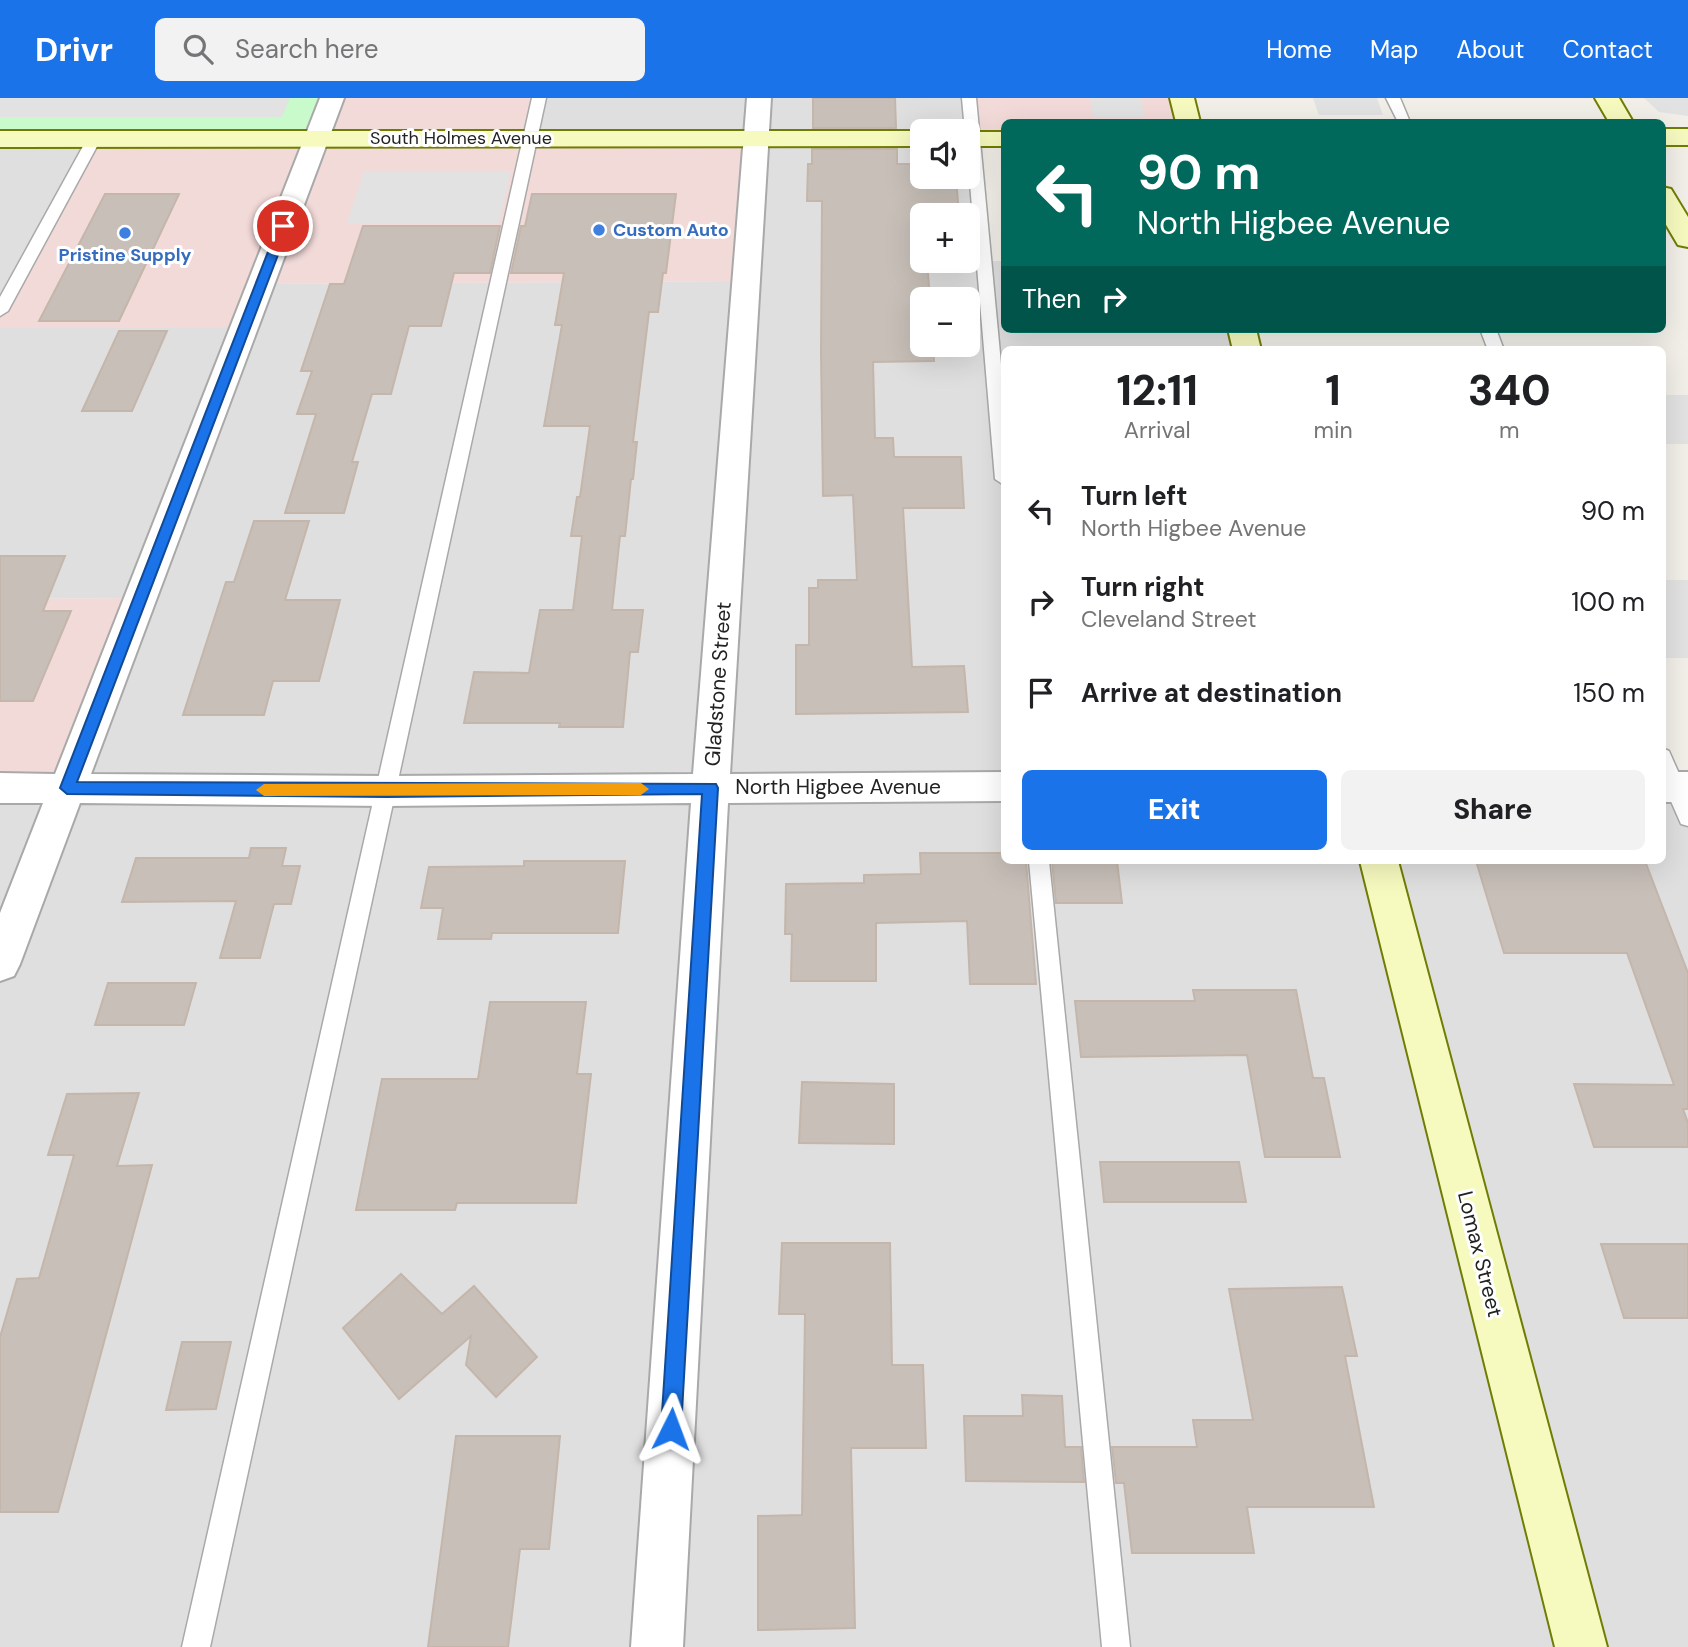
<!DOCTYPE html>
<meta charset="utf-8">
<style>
body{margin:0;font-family:"DM Sans",sans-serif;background:#f2f2f2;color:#202124;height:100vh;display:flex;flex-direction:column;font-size:26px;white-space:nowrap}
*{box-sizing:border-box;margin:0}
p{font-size:23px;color:#757577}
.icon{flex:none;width:38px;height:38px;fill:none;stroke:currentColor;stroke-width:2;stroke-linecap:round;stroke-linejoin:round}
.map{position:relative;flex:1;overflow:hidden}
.side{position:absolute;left:1001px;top:248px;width:665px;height:518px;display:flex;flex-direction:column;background:#fff;border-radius:10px;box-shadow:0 7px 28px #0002}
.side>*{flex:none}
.top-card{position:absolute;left:1001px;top:21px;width:665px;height:214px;border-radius:10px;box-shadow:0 7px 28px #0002;background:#00695c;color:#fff;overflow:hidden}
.tools{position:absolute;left:910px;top:21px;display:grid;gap:14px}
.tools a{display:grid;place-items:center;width:70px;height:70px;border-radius:10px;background:#fff;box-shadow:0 7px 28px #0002;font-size:35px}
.pin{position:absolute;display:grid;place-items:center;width:60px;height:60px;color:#fff;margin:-30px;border:4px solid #fff;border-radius:50%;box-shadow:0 2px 7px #0007}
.me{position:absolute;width:77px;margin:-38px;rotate:3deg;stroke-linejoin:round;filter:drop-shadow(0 0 5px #0008)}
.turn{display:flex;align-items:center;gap:24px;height:147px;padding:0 21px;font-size:32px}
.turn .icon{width:91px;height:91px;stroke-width:2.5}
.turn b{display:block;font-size:49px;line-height:60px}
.then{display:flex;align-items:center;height:66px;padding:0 21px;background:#0003;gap:14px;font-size:26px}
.eta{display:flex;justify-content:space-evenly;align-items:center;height:119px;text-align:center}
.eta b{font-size:42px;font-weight:800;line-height:49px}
.cta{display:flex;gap:14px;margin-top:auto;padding:14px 21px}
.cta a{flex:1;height:80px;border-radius:10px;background:#1a73e8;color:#fff;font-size:28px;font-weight:800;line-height:80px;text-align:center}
.cta a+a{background:#f2f2f2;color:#202124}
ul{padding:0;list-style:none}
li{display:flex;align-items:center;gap:21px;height:91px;padding:0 21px}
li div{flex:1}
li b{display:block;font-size:26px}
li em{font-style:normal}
header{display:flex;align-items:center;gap:42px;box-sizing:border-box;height:98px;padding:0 35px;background:#1a73e8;color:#fff}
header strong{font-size:33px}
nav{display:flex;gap:38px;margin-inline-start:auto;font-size:24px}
.search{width:490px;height:63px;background:#f2f2f2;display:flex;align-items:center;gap:18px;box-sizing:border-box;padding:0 24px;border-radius:10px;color:#757577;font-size:26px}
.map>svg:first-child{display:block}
.residential{fill:#e0dfdf;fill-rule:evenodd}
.commercial{fill:#f2dad9}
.park{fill:#c8facc}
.parking{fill:#e2e2e2}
.building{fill:#c7bfb8;stroke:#c4b6ab;stroke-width:2}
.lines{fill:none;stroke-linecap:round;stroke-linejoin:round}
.lane-casing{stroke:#a9a9a9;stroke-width:3}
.street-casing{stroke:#a9a9a9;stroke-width:4}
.secondary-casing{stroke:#707d05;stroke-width:4}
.lane{fill:#fff;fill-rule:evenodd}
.street{fill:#fff;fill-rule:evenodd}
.secondary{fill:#f7fabf;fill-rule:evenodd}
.route{fill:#1a73e8;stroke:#114b97;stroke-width:2}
.slow{fill:#f59e0b}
.shop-dot{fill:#3f7fe0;stroke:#fff;stroke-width:2.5}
.labels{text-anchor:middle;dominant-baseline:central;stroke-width:6;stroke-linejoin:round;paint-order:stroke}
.far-street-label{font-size:18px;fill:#222;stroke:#fff}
.far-shop-label{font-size:18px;font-weight:bold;fill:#366cbe;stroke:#fff;text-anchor:start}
.street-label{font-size:21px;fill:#222;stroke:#fff}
</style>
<header>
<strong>Drivr</strong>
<div class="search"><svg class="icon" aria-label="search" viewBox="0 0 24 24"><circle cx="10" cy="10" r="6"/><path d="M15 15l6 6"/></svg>Search here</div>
<nav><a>Home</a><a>Map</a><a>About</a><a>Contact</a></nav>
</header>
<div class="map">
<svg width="1688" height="1549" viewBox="0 0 1688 1549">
<rect width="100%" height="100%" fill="#f2efe9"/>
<path class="residential" d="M539,0H970L986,163H1004V231H1242L1247,252H1004V763H1662L1663,658L1688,720V1549H0V690L140,500L0,501V230H243L261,186L746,183L529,41ZM922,33H968V79H922ZM922,117H968V163H922ZM922,201H968V247H922Z
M0,41H94L0,213Z"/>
<path class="commercial" d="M332,0H539L529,40L757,41L746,183L261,186L243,230H0V213L94,41Z
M969,0H1182L1188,24H1004V41H974Z
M140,500L67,690H0V501Z"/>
<path class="park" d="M0,0H332L317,40H0Z"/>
<path class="parking" d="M0,0H290L282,19H0Z
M1090,0H1140L1145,19H1093Z
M1313,0H1377L1383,17H1319Z
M1644,0H1688V18L1659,14Z
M364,73H511L499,125H347Z
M1662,297H1688V346H1663Z
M1662,482H1688V560H1663Z"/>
<path class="building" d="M813,0H895L896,30H813Z
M812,51H897V66H922V79H956L959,117H922V163H927L930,201H922V247H933L934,263L873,264L875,340H893L894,359H961L964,410H903L912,569L964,568L968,614L796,616V547H809V490H818V482H857L853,397L823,398L821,255L822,103H807L808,66H812Z
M105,96H179L119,223H39Z
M532,96H676L666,175H663L658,214H649L633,344H637L633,381H631L625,438H620L612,512H643L638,554H630L623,629H559L560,625H464L474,574L529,575L540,512H573L582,438H571L577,399H580L590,328H544L562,227H555L564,175H511L521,128H525Z
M363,128H500L490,175H454L441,228H409L391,296H372L352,364H358L344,415H285L316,316H297L312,273H301L330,186H344Z
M119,233H167L132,313H82Z
M254,423H309L285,502H340L319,583H273L264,617H183L226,484H234Z
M0,458H65L43,513H71L33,603H0Z
M251,750H286L282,768H300L291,806H274L260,860H220L236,803L122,804L136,760H249Z
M920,755H1004V763H1026L1036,886H970L967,823L876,825V883H791L792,836H785L786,786L864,785V777L921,776Z
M524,763H625L618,835H492L491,841H438L443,810H421L429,769L524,768Z
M1052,763H1117L1122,805H1056Z
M1476,763H1645L1688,875V1011H1683L1688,1025V1049H1594L1574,986L1674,987L1627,855H1504Z
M108,885H196L184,927H95Z
M1193,892H1296L1313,980H1324L1340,1059H1265L1247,957L1081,959L1075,903H1195Z
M490,904H586L577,976H591L576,1105H457L455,1112H356L382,981H478Z
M802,984L894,986V1046L799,1045Z
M139,995L117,1068L152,1067L58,1414H0V1239L17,1181L39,1180L74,1057H48L67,996Z
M1100,1064H1239L1246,1104H1104Z
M782,1145H890L892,1267H923L926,1350H851L855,1530L758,1532V1418L802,1417L805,1216H779Z
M1601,1146H1688V1220H1624Z
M401,1176L442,1216L474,1188L537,1259L496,1299L466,1267L471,1238L399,1301L343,1230Z
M1342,1189L1357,1258H1345L1374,1409H1247L1254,1455H1132L1124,1385H1116L1112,1349H1197L1193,1322H1253L1229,1191Z
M182,1244H231L216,1311L166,1312Z
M1022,1297L1062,1298L1065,1349H1081L1084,1384L966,1383L964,1318H1023Z
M456,1338H560L549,1451H520L508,1549H428Z"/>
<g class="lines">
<defs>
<path id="lane" d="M532,0H546L210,1549H182Z
M962,0H976L1004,298V387L995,381L968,62V33H965Z
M1386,0H1400L1410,24H1398Z
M94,37L101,41L8,213L0,218V199L87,41Z
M1480,231H1496L1504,252H1488Z
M1662,650L1669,653L1688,696V728L1681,726L1662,683Z
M1029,763H1049L1130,1549H1102Z"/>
<path id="street" d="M320,0H344L91,676L387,678L693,676L747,0H771L730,676L1004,674V703L728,705L683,1549H631L691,705L387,708L80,705L20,866L14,878L0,883V815L43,705H0V675L55,676Z
M1662,674H1688V704H1662Z"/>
<path id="secondary" d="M1170,0H1194L1200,24H1176Z
M1595,0H1619L1633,24H1609Z
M1662,31H1688V47H1662Z
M0,33H922V48L0,49Z
M968,34H1004V48H968Z
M1662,89L1671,91L1688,119V149L1678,147L1662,120Z
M1228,231H1256L1261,252H1233Z
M1360,763H1398L1607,1549H1555Z"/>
</defs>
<use href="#lane" class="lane-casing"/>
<use href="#street" class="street-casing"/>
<use href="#secondary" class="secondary-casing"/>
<use href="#lane" class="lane"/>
<use href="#street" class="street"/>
<use href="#secondary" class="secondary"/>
</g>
<path class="route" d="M283,125L289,128L77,684L716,686L718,690L681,1331L678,1338L671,1341L664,1338L661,1331L702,696L387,699L67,696L60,690L278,128Z"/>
<path class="slow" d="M641,685L649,691L641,697L264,698L256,692L264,686Z"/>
<g class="shop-dot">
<circle cx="599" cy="132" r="7"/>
<circle cx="125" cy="135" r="7"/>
</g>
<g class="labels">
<g class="far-street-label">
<text x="461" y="40">South Holmes Avenue</text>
</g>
<g class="far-shop-label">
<text x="613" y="132">Custom Auto</text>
<text x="125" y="157" text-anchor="middle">Pristine Supply</text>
</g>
<g class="street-label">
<text transform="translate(718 586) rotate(-86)">Gladstone Street</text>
<text x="838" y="689">North Higbee Avenue</text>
<text transform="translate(1480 1156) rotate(76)">Lomax Street</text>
</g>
</g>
</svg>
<div class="tools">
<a><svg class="icon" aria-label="sound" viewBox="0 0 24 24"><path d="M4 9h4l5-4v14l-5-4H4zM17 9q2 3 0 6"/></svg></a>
<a>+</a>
<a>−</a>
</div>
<div class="pin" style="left:283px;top:128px;background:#d93025"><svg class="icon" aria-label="arrive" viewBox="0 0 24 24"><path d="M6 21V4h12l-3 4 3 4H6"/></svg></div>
<svg class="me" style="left:671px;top:1331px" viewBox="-20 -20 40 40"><path d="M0-17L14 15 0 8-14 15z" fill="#1a73e8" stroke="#fff" stroke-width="4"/></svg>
<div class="top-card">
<div class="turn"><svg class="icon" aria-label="left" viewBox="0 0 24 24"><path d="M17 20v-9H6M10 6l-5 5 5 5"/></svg><div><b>90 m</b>North Higbee Avenue</div></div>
<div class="then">Then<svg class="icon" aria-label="right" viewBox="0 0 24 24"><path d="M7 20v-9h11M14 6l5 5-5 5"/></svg></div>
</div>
<section class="side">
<div class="eta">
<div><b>12:11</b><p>Arrival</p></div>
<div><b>1</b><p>min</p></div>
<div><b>340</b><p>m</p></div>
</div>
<ul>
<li><svg class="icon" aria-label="left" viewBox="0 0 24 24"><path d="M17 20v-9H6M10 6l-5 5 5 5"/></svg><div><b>Turn left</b><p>North Higbee Avenue</p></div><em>90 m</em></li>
<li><svg class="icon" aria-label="right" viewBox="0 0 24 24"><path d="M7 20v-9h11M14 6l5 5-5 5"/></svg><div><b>Turn right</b><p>Cleveland Street</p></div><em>100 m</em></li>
<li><svg class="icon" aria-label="arrive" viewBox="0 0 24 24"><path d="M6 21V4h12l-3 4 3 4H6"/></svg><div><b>Arrive at destination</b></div><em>150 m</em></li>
</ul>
<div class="cta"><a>Exit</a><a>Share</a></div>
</section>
</div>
